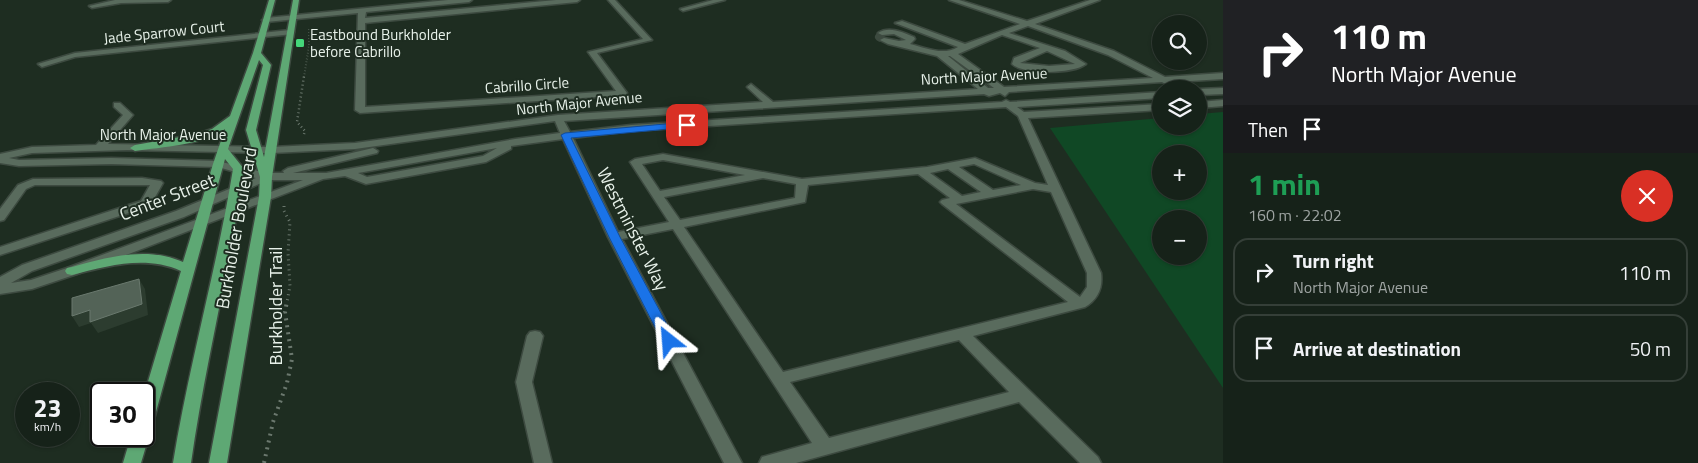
<!DOCTYPE html>
<meta charset="utf-8">
<style>
body{margin:0;font-family:"Titillium Web",sans-serif;background:#1f2a22;color:#f1f3f6;height:100vh;display:flex;flex-direction:column;font-size:19px;white-space:nowrap}
*{box-sizing:border-box;margin:0}
p{font-size:16px;color:#9ea4a2}
.icon{flex:none;width:28px;height:28px;fill:none;stroke:currentColor;stroke-width:2;stroke-linecap:round;stroke-linejoin:round}
.map{position:relative;flex:1;overflow:hidden}
.panel{display:flex;flex-direction:column;background:#162219;width:475px}
.panel>*{flex:none}
.top-card{background:#202124;color:#fff;overflow:hidden}
.controls{position:absolute;left:1152px;top:15px;display:grid;gap:10px}
.controls a{display:grid;place-items:center;width:55px;height:55px;border-radius:50%;background:#162219;box-shadow:0 1px 4px #0004,0 0 0 1px #353f38;font-size:25px}
.speed{position:absolute;left:15px;top:382px;display:flex;gap:10px;font-size:25px;font-weight:700;text-align:center}
.speed>*{display:grid;place-content:center;width:65px;height:65px;border-radius:50%;background:#162219;box-shadow:0 1px 4px #0004,0 0 0 1px #353f38;line-height:1}
.speed small{font-size:12px;font-weight:400}
.speed .limit{border:2px solid #111;border-radius:8px;background:#fff;color:#111}
.pin{position:absolute;display:grid;place-items:center;width:42px;height:42px;color:#fff;margin:-21px;border-radius:10px;box-shadow:0 2px 8px #0006}
.me{position:absolute;width:55px;margin:-28px;rotate:332deg;stroke-linejoin:round;filter:drop-shadow(0 0 4px #0008)}
.turn{display:flex;align-items:center;gap:18px;height:105px;padding:0 25px;font-size:22px}
.turn .icon{width:65px;height:65px;stroke-width:2.5}
.turn b{display:block;font-size:35px;line-height:42px}
.then{display:flex;align-items:center;height:48px;padding:0 25px;background:#0003;gap:10px;font-size:19px}
.round{display:grid;place-items:center;flex:none;width:52px;height:52px;border-radius:26px;background:#1f2a22}
.headline{display:flex;align-items:center;justify-content:space-between;height:85px;padding:0 25px}
h1{font-size:30px;font-weight:700;line-height:38px;color:#1e9e55}
ul{padding:0;list-style:none}
li{display:flex;align-items:center;gap:15px;height:68px;margin:0 10px 8px;padding:0 15px;border:2px solid #353f38;border-radius:15px}
li div{flex:1}
li b{display:block;font-size:19px}
li em{font-style:normal}
main{display:flex;flex:1;min-height:0}
.map>svg:first-child{display:block}
.green{fill:#104825;fill-rule:evenodd}
.lines{fill:none;stroke-linecap:round;stroke-linejoin:round}
.minor-tunnel{stroke:#3c4a3f;stroke-width:8;stroke-dasharray:8 4;stroke-linecap:butt}
.minor-casing{stroke:#3d4a40;stroke-width:3}
.major-casing{stroke:#3d4a40;stroke-width:3}
.path-far3{stroke:#6b786e;stroke-width:2;stroke-dasharray:0.5 2.5;stroke-linecap:butt}
.path-far2{stroke:#6b786e;stroke-width:2.5;stroke-dasharray:1 3;stroke-linecap:butt}
.path-far1{stroke:#6b786e;stroke-width:3;stroke-dasharray:1 4;stroke-linecap:butt}
.path{stroke:#6b786e;stroke-width:4;stroke-dasharray:2 5;stroke-linecap:butt}
.minor{fill:#596b5d;fill-rule:evenodd}
.major{fill:#5ea874;fill-rule:evenodd}
.shaded-wall{fill:#2c3c2f}
.building{fill:#536357;stroke:#6a796e}
.route{fill:#1a73e8;stroke:#114b97}
.poi-dot{fill:#44d77a;stroke:#1e2d21;stroke-width:2}
.labels{text-anchor:middle;dominant-baseline:central;stroke-width:4;stroke-linejoin:round;paint-order:stroke}
.far-street-label{font-size:15px;fill:#e7f1e9;stroke:#1e2d21}
.far-poi-label{font-size:15px;fill:#e7f1e9;stroke:#1e2d21;text-anchor:start}
.street-label{font-size:18px;fill:#e7f1e9;stroke:#1e2d21}
</style>
<main>
<div class="map">
<svg width="1223" height="463" viewBox="0 0 1223 463">
<rect width="100%" height="100%" fill="#1e2d21"/>
<path class="green" d="M1223,112V388L1050,128L1161,118V126H1199V114ZM1161,154H1199V191H1161ZM1161,219H1199V256H1161Z"/>
<g class="lines">
<path class="minor-tunnel" d="M882,33L879,37L884,40"/>
<defs>
<path id="minor" d="M115,0H171L168,2L121,3L92,8L89,6Z
M448,0H472L469,2L366,12L365,18L556,0H580L577,2L365,23V107L616,91L588,52L643,39L608,0H615L652,40L597,53L627,93L625,95L360,113L355,110L358,13L266,22L262,20L266,18Z
M713,0H725L683,11L680,9Z
M949,0H959L1027,21L1090,0H1100L1035,24L1114,51L1165,77L1223,73V79L1174,82L1186,89H1175L1162,82L1009,92L1005,96L1000,93L989,96L984,94L564,121L570,132L631,125L1002,102L1006,100L1010,102L1161,92V98L1017,107L1024,112L1161,104V110L1028,118L1101,273C1103,288 1098,299 1085,307L973,336L1098,457L1101,463H1080L1019,402L796,463H759L762,457L812,443L673,229L622,239L742,463H724L608,237L563,139L511,146V149L486,162L366,184L345,176L323,179L77,274L32,289L0,294V277L22,265L176,211L256,178L218,167L111,164L19,166L0,163V154L32,147L96,145L123,115L114,107V103H120L133,115L108,144L272,147L355,143L558,115L763,102L747,87L751,84L773,102L978,89L937,56L888,44L880,40L884,38L899,41L906,40L894,34L882,35L878,33C889,26 902,32 914,37L915,39L910,44C926,48 943,56 958,47L895,23L902,21L965,44L1020,24ZM1028,26L1108,55L1153,78L1004,87L958,54L1002,35L1040,48L1014,58L1012,64C1024,75 1073,74 1086,64L1065,51L1009,33ZM1047,51L1075,64L1049,66L1020,63ZM948,56H950L994,88H988ZM1006,107L1018,116L1048,185L1035,183L975,158L927,167L802,179L663,154L635,159L630,162L669,222L618,232L573,138L631,131ZM555,121L560,133L515,139L326,173H293L377,153L378,151L373,148L288,168L283,171L284,173H266L218,161L111,158L19,160L9,158L32,153L127,150L272,153L355,149ZM497,148L483,156L367,177L358,173ZM663,160L745,175L660,191L642,164ZM974,164L1021,185L993,190L959,167ZM948,169L981,192L962,196L930,173ZM918,174L950,198L942,200L940,202L942,204L1068,302L783,372L684,227L805,202L808,185ZM763,178L796,184L795,198L680,220L664,197ZM268,180H303L67,268L31,280L11,283L32,271L184,217ZM1033,189L1051,192L1087,273V287L1080,297L956,204ZM959,340L1009,392L829,438L790,382Z
M290,30L294,32L293,34L75,57L42,67L38,64L75,53Z
M1223,88V94L1199,95V89Z
M1223,100V106L1199,108V102Z
M142,178L161,181L163,183L150,206L0,255V247L141,201L150,185H35L26,189L4,220L0,221V209L18,185L33,179Z
M535,331L540,332L543,336L532,382L552,463H534L516,382L527,336L530,332Z"/>
<path id="major" d="M269,0H275L261,53L271,65L256,130L264,157L293,0H299L272,177L271,197L227,463H209L259,197L260,177L246,130L263,65L259,60L228,149L244,169C230,268 205,364 191,463H173C189,364 217,268 233,169L225,159L153,423L150,428L144,430L149,436L141,463H123L131,436H144V395L181,271C145,255 108,266 72,275L67,274L65,271L67,268L72,267C108,257 147,246 183,262L213,164L225,129C204,145 162,147 135,151L130,148L135,145L197,134L212,129L230,116L253,53Z"/>
</defs>
<use href="#minor" class="minor-casing"/>
<use href="#major" class="major-casing"/>
<path class="path-far3" d="M304,77L309,46V27"/>
<path class="path-far2" d="M304,134L305,131L297,122L304,76"/>
<path class="path-far1" d="M284,206V211L290,222L288,253L290,286L287,302"/>
<path class="path" d="M264,463L273,422L287,383L292,359L285,312L287,301"/>
<use href="#minor" class="minor"/>
<use href="#major" class="major"/>
</g>
<path class="shaded-wall" d="M139,279L145,289L148,315L98,333L91,323L79,327L72,316Z"/>
<path class="building" d="M139,279L142,304L90,322V310L72,316V298Z"/>
<path class="route" d="M687,122L692,125L691,127L571,138L620,237L676,341L674,345H664L662,341L609,237L561,135L565,133Z"/>
<rect class="poi-dot" x="295" y="38" width="10" height="10" rx="2.5"/>
<g class="labels">
<g class="far-street-label">
<text transform="translate(164 32) rotate(-6)">Jade Sparrow Court</text>
<text transform="translate(984 76) rotate(-3)">North Major Avenue</text>
<text transform="translate(527 85) rotate(-4)">Cabrillo Circle</text>
<text transform="translate(579 103) rotate(-6)">North Major Avenue</text>
<text x="163" y="134">North Major Avenue</text>
</g>
<g class="far-poi-label">
<text x="310" y="34">Eastbound Burkholder<tspan x="310" dy="17">before Cabrillo</tspan></text>
</g>
<g class="street-label">
<text transform="translate(167 197) rotate(-21)">Center Street</text>
<text transform="translate(236 228) rotate(-80)">Burkholder Boulevard</text>
<text transform="translate(633 229) rotate(63)">Westminster Way</text>
<text transform="translate(275 306) rotate(-90)">Burkholder Trail</text>
</g>
</g>
</svg>
<div class="controls">
<a><svg class="icon" aria-label="search" viewBox="0 0 24 24"><circle cx="10" cy="10" r="6"/><path d="M15 15l6 6"/></svg></a>
<a><svg class="icon" aria-label="layers" viewBox="0 0 24 24"><path d="M12 4l9 5-9 5-9-5zM3 14l9 5 9-5"/></svg></a>
<a>+</a>
<a>−</a>
</div>
<div class="speed"><div>23<small>km/h</small></div><div class="limit">30</div></div>
<div class="pin" style="left:687px;top:125px;background:#d93025"><svg class="icon" aria-label="arrive" viewBox="0 0 24 24"><path d="M6 21V4h12l-3 4 3 4H6"/></svg></div>
<svg class="me" style="left:669px;top:341px" viewBox="-20 -20 40 40"><path d="M0-17L14 15 0 8-14 15z" fill="#1a73e8" stroke="#fff" stroke-width="4"/></svg>
</div>
<section class="panel">
<div class="top-card">
<div class="turn"><svg class="icon" aria-label="right" viewBox="0 0 24 24"><path d="M7 20v-9h11M14 6l5 5-5 5"/></svg><div><b>110 m</b>North Major Avenue</div></div>
<div class="then">Then<svg class="icon" aria-label="arrive" viewBox="0 0 24 24"><path d="M6 21V4h12l-3 4 3 4H6"/></svg></div>
</div>
<div class="headline"><div><h1>1 min</h1><p>160 m · 22:02</p></div><a class="round" style="background:#d93025;color:#fff"><svg class="icon" aria-label="close" viewBox="0 0 24 24"><path d="M6 6l12 12M18 6L6 18"/></svg></a></div>
<ul>
<li><svg class="icon" aria-label="right" viewBox="0 0 24 24"><path d="M7 20v-9h11M14 6l5 5-5 5"/></svg><div><b>Turn right</b><p>North Major Avenue</p></div><em>110 m</em></li>
<li><svg class="icon" aria-label="arrive" viewBox="0 0 24 24"><path d="M6 21V4h12l-3 4 3 4H6"/></svg><div><b>Arrive at destination</b></div><em>50 m</em></li>
</ul>
</section>
</main>
